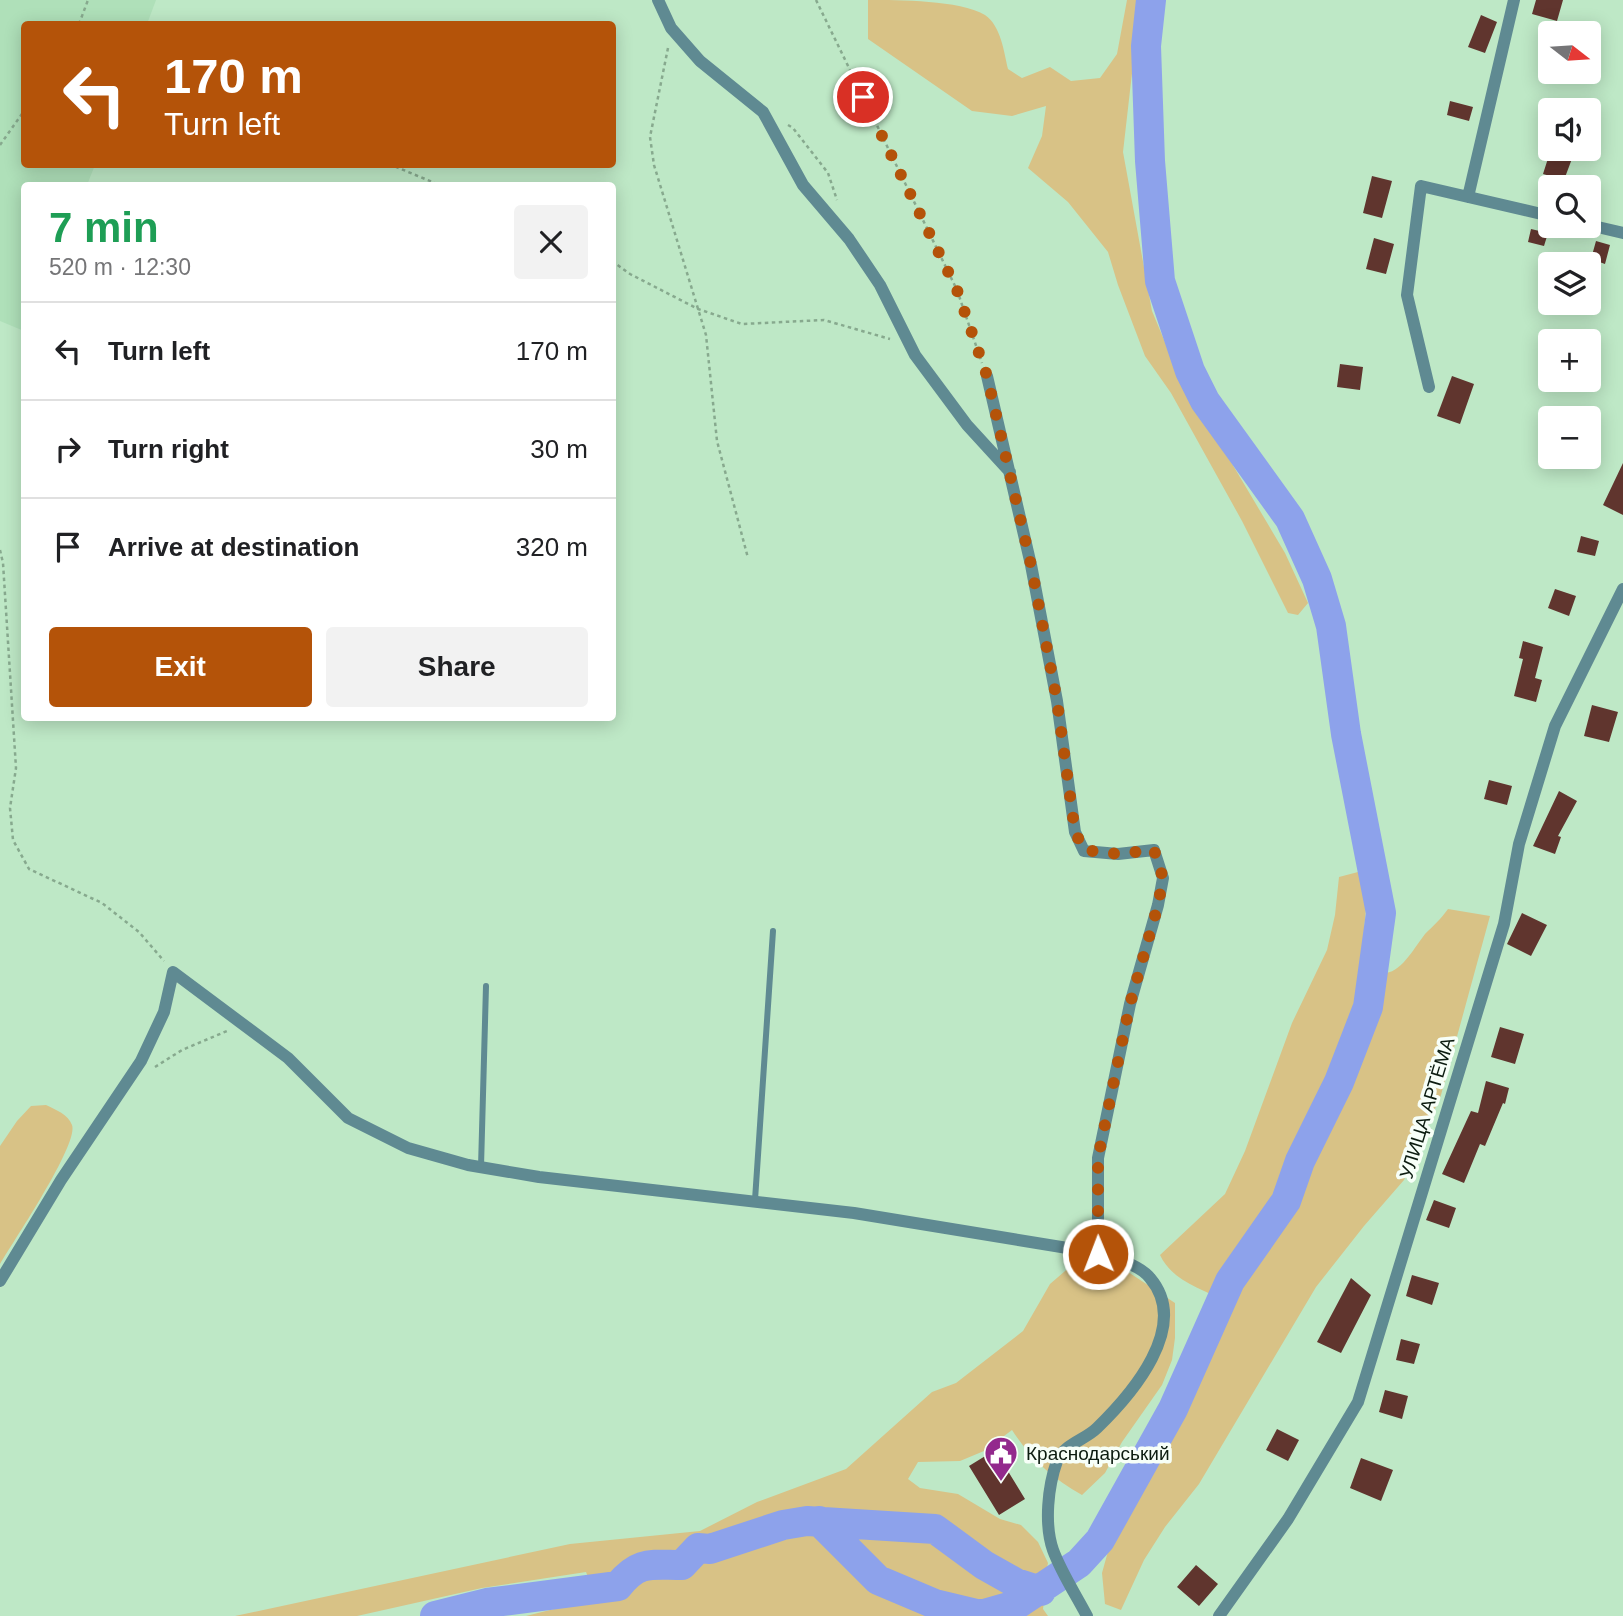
<!DOCTYPE html>
<meta charset="utf-8">
<style>
body{margin:0;font-family:Arial,sans-serif;background:#f2f2f2;color:#202124;height:100vh;display:flex;flex-direction:column;font-size:26px;white-space:nowrap}
*{box-sizing:border-box;margin:0}
p{font-size:23px;color:#757577}
.icon{flex:none;width:38px;height:38px;fill:none;stroke:currentColor;stroke-width:2;stroke-linecap:round;stroke-linejoin:round}
.map{position:relative;flex:1;overflow:hidden}
.details{position:absolute;left:21px;top:182px;width:595px;height:539px;display:flex;flex-direction:column;background:#fff;border-radius:7px;box-shadow:0 4px 18px #0003}
.details>*{flex:none}
.top-card{position:absolute;left:21px;top:21px;width:595px;height:147px;border-radius:7px;box-shadow:0 4px 18px #0003;background:#b45309;color:#fff;overflow:hidden}
.needle{width:46px;rotate:107deg}
.fabs{position:absolute;left:1538px;top:21px;display:grid;gap:14px}
.fabs a{display:grid;place-items:center;width:63px;height:63px;border-radius:7px;background:#fff;box-shadow:0 4px 18px #0003;font-size:35px}
.pin{position:absolute;display:grid;place-items:center;width:60px;height:60px;color:#fff;margin:-30px;border:4px solid #fff;border-radius:50%;box-shadow:0 2px 7px #0007}
.me{position:absolute;width:77px;margin:-38px;rotate:359deg;stroke-linejoin:round;filter:drop-shadow(0 0 5px #0008)}
.turn{display:flex;align-items:center;gap:24px;height:147px;padding:0 28px;font-size:32px}
.turn .icon{width:91px;height:91px;stroke-width:2.5}
.turn b{display:block;font-size:49px;line-height:60px}
.round{display:grid;place-items:center;flex:none;width:74px;height:74px;border-radius:7px;background:#f2f2f2}
.head{display:flex;align-items:center;justify-content:space-between;height:119px;padding:0 28px}
h1{font-size:42px;font-weight:600;line-height:52px;color:#1e9e55}
.cta{display:flex;gap:14px;margin-top:auto;padding:14px 28px}
.cta a{flex:1;height:80px;border-radius:7px;background:#b45309;color:#fff;font-size:28px;font-weight:600;line-height:80px;text-align:center}
.cta a+a{background:#f2f2f2;color:#202124}
ul{padding:0;list-style:none}
li{display:flex;align-items:center;gap:21px;height:98px;padding:0 28px;border-top:2px solid #e0e0e0}
li div{flex:1}
li b{display:block;font-size:26px}
li em{font-style:normal}
.map>svg:first-child{display:block}
.built{fill:#afe0b9}
.green{fill:#d8c286;fill-rule:evenodd}
.lines{fill:none;stroke-linecap:round;stroke-linejoin:round}
.river{stroke:#8da2eb;stroke-width:30}
.building{fill:#60352e}
.path{stroke:#87a98e;stroke-width:2.5;stroke-dasharray:3.5 3.5;stroke-linecap:butt}
.service{stroke:#5f8a92;stroke-width:6}
.minor{stroke:#5f8a92;stroke-width:12}
.route{stroke:#b45309;stroke-width:12;stroke-dasharray:0 21.6}
.labels{text-anchor:middle;dominant-baseline:central;stroke-width:7;stroke-linejoin:round;paint-order:stroke}
.street-label{font-size:19px;fill:#0c1c10;stroke:#f7fff8}
.poi-label{font-size:19px;fill:#0c1c10;stroke:#f7fff8;text-anchor:start}
</style>
<div class="map">
<svg width="1623" height="1616" viewBox="0 0 1623 1616">
<rect width="100%" height="100%" fill="#bee8c6"/>
<path class="built" d="M0,0H156L147,24H24V164L95,165L87,185L24,186V331L0,321Z"/>
<path class="green" d="M868,0C900,0 959,0 985,15C1001,26 1004,52 1008,69L1022,78L1050,67L1071,81L1100,78L1117,54L1127,0H1165L1135,47L1123,152L1152,311L1177,371L1285,553L1308,603L1298,615L1288,613L1242,521L1171,393L1145,356L1118,285L1108,252L1068,202L1028,168L1042,136L1046,106L1012,116L972,111L868,39Z
M1358,872L1368,886L1361,964C1393,990 1408,956 1425,934C1433,926 1441,919 1448,909L1490,916L1441,1095L1404,1180L1364,1226L1316,1287L1199,1484L1165,1527L1144,1560L1121,1610L1105,1604L1102,1573L1112,1537L1187,1409L1196,1369L1227,1302C1201,1288 1173,1282 1160,1255L1225,1194L1245,1151L1292,1023L1327,950L1335,915L1339,877Z
M46,1105C56,1110 68,1114 72,1125C79,1144 13,1242 0,1264V1146L17,1121L31,1106Z
M1079,1259L1110,1260L1175,1303V1338L1172,1360L1162,1385L1122,1442L1105,1473L1082,1495C1052,1478 1031,1459 1012,1430L984,1451L960,1461L918,1462L908,1479L920,1488L958,1494L1000,1519L1021,1525L1038,1542L1048,1563C1044,1578 1046,1593 1043,1609L1048,1616H526L554,1609L592,1587L586,1572L482,1588L357,1616H235L570,1544L700,1531L757,1502L846,1469L932,1392L956,1383L1023,1331L1050,1284ZM827,1520L844,1525L935,1529L984,1565L1016,1583L1040,1591L1016,1605L981,1615L935,1604L878,1580L819,1522Z
M844,1532H888L938,1541L999,1580L1013,1595L996,1604L965,1607L889,1577L853,1546Z"/>
<g class="lines">
<path class="river" d="M819,1521L878,1580L935,1604L981,1615L1016,1605L1079,1563L1100,1540L1173,1409L1230,1281L1286,1201L1300,1161L1339,1082L1368,1007L1381,913L1346,734L1331,626L1317,579L1290,519L1205,401L1190,371L1160,281L1150,161L1146,46L1151,0
M435,1616L487,1603L618,1586C639,1560 651,1565 682,1565L698,1548L710,1549L783,1525L807,1521L935,1529L984,1565L1016,1583L1041,1591"/>
</g>
<path class="building" d="M1536,0H1563L1557,21L1532,14Z
M1481,15L1497,22L1485,53L1468,47Z
M1450,101L1473,107L1469,121L1447,115Z
M1551,149L1573,156L1564,180L1543,174Z
M1372,176L1392,181L1382,218L1363,213Z
M1531,229L1548,233L1544,246L1528,242Z
M1374,238L1394,244L1386,274L1366,269Z
M1596,241L1610,245L1605,264L1591,259Z
M1340,364L1363,367L1360,390L1337,387Z
M1452,376L1474,384L1460,424L1437,416Z
M1623,463V515L1603,505Z
M1581,536L1599,541L1595,556L1577,552Z
M1555,589L1576,596L1569,616L1548,608Z
M1523,641L1543,647L1535,678L1542,680L1536,702L1514,696L1523,659L1519,658Z
M1592,705L1618,712L1609,742L1584,736Z
M1489,780L1512,786L1507,805L1484,799Z
M1559,791L1577,801L1558,836L1561,837L1555,854L1533,846Z
M1522,913L1547,925L1531,956L1507,944Z
M1500,1027L1524,1034L1515,1064L1491,1057Z
M1486,1081L1509,1088L1505,1104L1503,1103L1485,1146L1480,1144L1464,1183L1442,1174L1471,1111L1478,1113Z
M1434,1200L1456,1208L1449,1228L1426,1220Z
M1412,1275L1439,1283L1432,1305L1406,1296Z
M1351,1278L1371,1295L1341,1353L1317,1342Z
M1401,1339L1420,1344L1414,1364L1396,1360Z
M1385,1390L1408,1396L1402,1419L1379,1412Z
M1277,1429L1299,1440L1288,1461L1266,1450Z
M995,1450L1025,1499L999,1515L969,1466Z
M1361,1458L1393,1470L1381,1501L1350,1488Z
M1196,1565L1218,1584L1199,1606L1177,1587Z"/>
<g class="lines">
<path class="path" d="M816,0L957,290L982,363
M79,24L88,0
M668,48L650,137L654,165L706,335L717,441L748,558
M788,125L793,128L828,173L837,200
M0,145L24,111
M389,164L442,186
M612,261L630,274L698,309L742,324L824,320L890,339
M0,550L3,563L16,768L10,808L13,840L29,869L102,903L139,932L164,961
M155,1067L182,1050L227,1031"/>
<path class="service" d="M481,1167L486,986
M755,1200L773,931"/>
<path class="minor" d="M658,0L671,28L700,61L763,112L803,185L849,239L880,285L915,355L967,425L1010,472
M1468,197L1514,0
M1589,225L1623,233
M987,376L1031,565L1057,701L1075,832L1084,851L1118,854L1154,850L1163,878L1158,905L1130,1004L1098,1158V1253C1115,1259 1139,1264 1150,1278C1191,1326 1132,1394 1097,1428C1085,1440 1064,1444 1057,1461C1048,1486 1044,1524 1053,1550C1061,1572 1076,1595 1087,1616
M1429,387L1407,295L1421,186L1550,216
M0,1281L61,1180L141,1061L164,1012L173,972L288,1058L348,1118L408,1148L468,1165L539,1177L854,1213L1098,1253
M1219,1616L1288,1519L1358,1402L1504,924L1519,844L1555,726L1623,589"/>
</g>
<g class="lines">
<path class="route" d="M863,97L957,290L987,376L1031,565L1057,701L1075,832L1084,850L1118,854L1154,850L1163,878L1158,905L1130,1004L1098,1158V1254"/>
</g>
<defs>
<symbol id="civic-pin" viewBox="-11 -11 22 30"><path d="M0 17L-7.5 6A9.5 9.5 0 1 1 7.5 6Z" fill="#93298d" stroke="#f7fff8"/><path d="M-.6-6.5H3V-4.5H.6V-3L4-1V1h2V6H-6V1h2V-1L-.6-3ZM-1.2 2.5V6h2.4V2.5Z" fill="#fff"/></symbol>
</defs>
<g fill-rule="evenodd">
<use href="#civic-pin" x="982" y="1434" width="38" height="52"/>
</g>
<g class="labels">
<g class="street-label">
<text transform="translate(1427 1108) rotate(-73)">УЛИЦА АРТЁМА</text>
</g>
<g class="poi-label">
<text x="1026" y="1453">Краснодарський</text>
</g>
</g>
</svg>
<div class="fabs">
<a><svg class="needle" viewBox="-14 -14 28 28"><path d="M0-13l5 13h-10z" fill="#e53935"/><path d="M0 13l5-13h-10z" fill="#757577"/></svg></a>
<a><svg class="icon" aria-label="sound" viewBox="0 0 24 24"><path d="M4 9h4l5-4v14l-5-4H4zM17 9q2 3 0 6"/></svg></a>
<a><svg class="icon" aria-label="search" viewBox="0 0 24 24"><circle cx="10" cy="10" r="6"/><path d="M15 15l6 6"/></svg></a>
<a><svg class="icon" aria-label="layers" viewBox="0 0 24 24"><path d="M12 4l9 5-9 5-9-5zM3 14l9 5 9-5"/></svg></a>
<a>+</a>
<a>−</a>
</div>
<div class="pin" style="left:863px;top:97px;background:#d93025"><svg class="icon" aria-label="arrive" viewBox="0 0 24 24"><path d="M6 21V4h12l-3 4 3 4H6"/></svg></div>
<svg class="me" style="left:1098px;top:1254px" viewBox="-20 -20 40 40"><circle r="17" fill="#b45309" stroke="#fff" stroke-width="3"/><path d="M0-11L8 9 0 5-8 9z" fill="#fff"/></svg>
<div class="top-card">
<div class="turn"><svg class="icon" aria-label="left" viewBox="0 0 24 24"><path d="M17 20v-9H6M10 6l-5 5 5 5"/></svg><div><b>170 m</b>Turn left</div></div>
</div>
<section class="details">
<div class="head"><div><h1>7 min</h1><p>520 m · 12:30</p></div><a class="round"><svg class="icon" aria-label="close" viewBox="0 0 24 24"><path d="M6 6l12 12M18 6L6 18"/></svg></a></div>
<ul>
<li><svg class="icon" aria-label="left" viewBox="0 0 24 24"><path d="M17 20v-9H6M10 6l-5 5 5 5"/></svg><div><b>Turn left</b></div><em>170 m</em></li>
<li><svg class="icon" aria-label="right" viewBox="0 0 24 24"><path d="M7 20v-9h11M14 6l5 5-5 5"/></svg><div><b>Turn right</b></div><em>30 m</em></li>
<li><svg class="icon" aria-label="arrive" viewBox="0 0 24 24"><path d="M6 21V4h12l-3 4 3 4H6"/></svg><div><b>Arrive at destination</b></div><em>320 m</em></li>
</ul>
<div class="cta"><a>Exit</a><a>Share</a></div>
</section>
</div>
